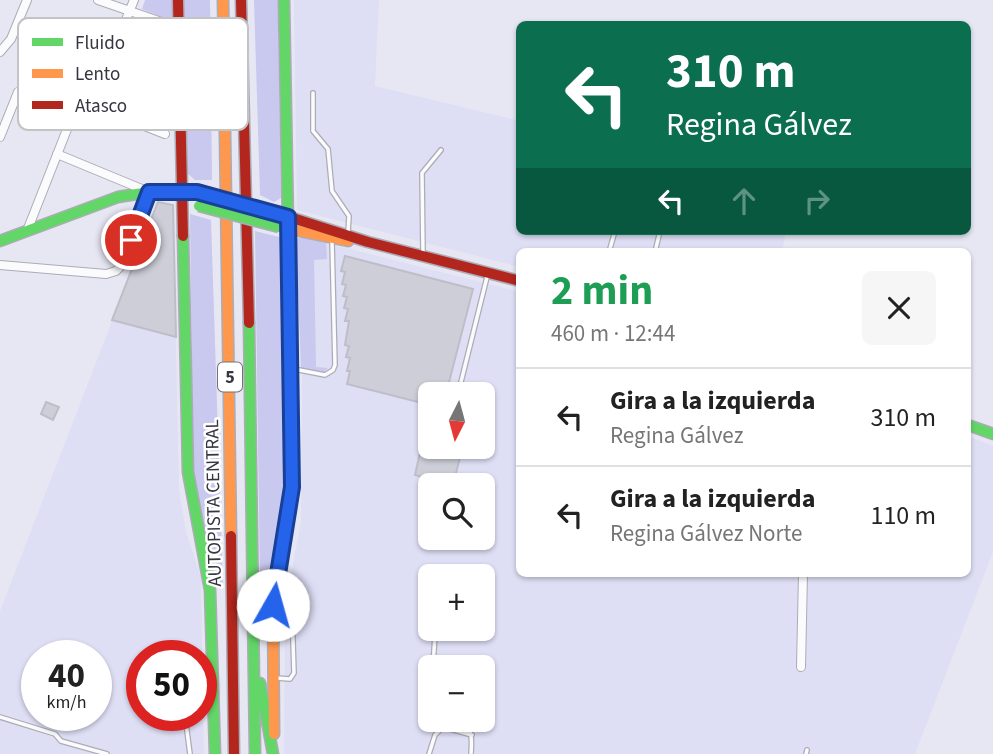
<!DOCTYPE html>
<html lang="es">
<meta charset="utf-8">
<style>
body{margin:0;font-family:"Source Sans 3",sans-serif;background:#f6f6f6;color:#222;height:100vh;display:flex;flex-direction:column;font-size:26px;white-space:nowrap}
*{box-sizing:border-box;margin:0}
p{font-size:23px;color:#767676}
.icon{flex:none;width:38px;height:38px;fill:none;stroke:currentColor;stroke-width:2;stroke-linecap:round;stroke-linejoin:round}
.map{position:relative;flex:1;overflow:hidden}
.details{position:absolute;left:516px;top:248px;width:455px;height:329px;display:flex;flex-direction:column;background:#fff;border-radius:10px;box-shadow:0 2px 5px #0004}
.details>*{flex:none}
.top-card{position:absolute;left:516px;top:21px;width:455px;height:214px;border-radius:10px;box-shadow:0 2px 5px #0004;background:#0b6e4f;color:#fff;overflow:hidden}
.needle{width:46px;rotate:186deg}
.controls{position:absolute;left:418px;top:382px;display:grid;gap:14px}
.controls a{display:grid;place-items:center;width:77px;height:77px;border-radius:10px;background:#fff;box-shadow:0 2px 5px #0004;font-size:35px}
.speed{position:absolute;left:21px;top:640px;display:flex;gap:14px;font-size:35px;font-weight:700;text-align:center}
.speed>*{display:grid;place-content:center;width:91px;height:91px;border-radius:50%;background:#fff;box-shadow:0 2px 5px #0004;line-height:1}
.speed small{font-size:18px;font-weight:400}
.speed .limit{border:10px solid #d22;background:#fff;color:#111}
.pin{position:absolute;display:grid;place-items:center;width:60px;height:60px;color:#fff;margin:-30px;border:4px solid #fff;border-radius:50%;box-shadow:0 2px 7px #0007}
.me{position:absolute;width:77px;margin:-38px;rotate:7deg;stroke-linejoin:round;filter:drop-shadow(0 0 5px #0008)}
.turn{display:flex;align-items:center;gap:24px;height:147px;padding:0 35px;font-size:32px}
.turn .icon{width:91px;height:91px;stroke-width:2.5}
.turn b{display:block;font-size:49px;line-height:60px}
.lanes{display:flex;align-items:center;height:66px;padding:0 35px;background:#0003;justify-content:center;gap:35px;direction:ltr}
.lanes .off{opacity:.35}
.round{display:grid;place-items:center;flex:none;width:74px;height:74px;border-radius:10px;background:#f6f6f6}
.head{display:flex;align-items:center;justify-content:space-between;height:119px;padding:0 35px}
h1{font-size:42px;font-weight:700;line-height:52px;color:#1e9e55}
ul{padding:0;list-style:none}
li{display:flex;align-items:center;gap:21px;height:98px;padding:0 35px;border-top:2px solid #e0e0e0}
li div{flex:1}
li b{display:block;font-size:26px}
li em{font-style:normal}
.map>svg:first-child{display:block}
.built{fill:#dedef5;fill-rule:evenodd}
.green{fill:#c9c8ee}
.building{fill:#ceced9;stroke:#bebec9;stroke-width:2}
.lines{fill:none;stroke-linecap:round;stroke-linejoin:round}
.lane-casing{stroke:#acacb6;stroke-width:6}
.street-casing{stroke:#acacb6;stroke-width:10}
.fast-casing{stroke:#acacb6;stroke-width:13}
.slow-casing{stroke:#acacb6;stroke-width:13}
.jam-casing{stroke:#acacb6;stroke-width:13}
.lane{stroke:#fbfbfd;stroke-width:3.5}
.street{stroke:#fbfbfd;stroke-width:8}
.fast{stroke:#63d668;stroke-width:10}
.slow{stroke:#ff974d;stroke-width:10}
.jam{stroke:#b3261e;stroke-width:10}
.fast-bridge-casing{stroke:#acacb6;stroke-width:13;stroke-linecap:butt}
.fast-bridge{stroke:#63d668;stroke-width:10}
.route-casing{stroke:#184099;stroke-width:18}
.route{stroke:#2563eb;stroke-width:12}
.labels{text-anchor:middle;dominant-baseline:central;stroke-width:5;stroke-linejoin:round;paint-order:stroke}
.shield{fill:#fff;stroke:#727279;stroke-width:2}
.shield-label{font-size:18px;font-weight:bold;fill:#35363f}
.street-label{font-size:19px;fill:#35363f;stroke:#fff}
.key{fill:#fff;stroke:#c2c3c5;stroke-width:2}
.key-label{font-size:19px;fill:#35363f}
</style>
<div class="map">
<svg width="993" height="754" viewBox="0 0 993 754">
<rect width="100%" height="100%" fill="#e7e7f4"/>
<path class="built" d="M294,0H379L375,86L520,121V231H786L782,252H520V267L297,210Z
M158,202L173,205L179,490L186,532L201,577L204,754H0V611ZM37,656H96V716H37ZM142,656H201V716H142Z
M303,237L520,292V574H968V436L993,446V552L915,754H284L285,625L290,581L301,521L302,378L296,241L298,238ZM430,394H483V446H430ZM430,485H483V537H430ZM430,576H483V628H430ZM430,667H483V719H430Z"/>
<path class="green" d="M145,0H172V21L142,9Z
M184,0H210L212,180H195L188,174Z
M254,0H278L281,198L274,202L260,195Z
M190,214L211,220L223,587H216L193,471Z
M255,231L283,238L289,452L284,505L274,553L270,587H260Z
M303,237L326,243L327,259L314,260L316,367L328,368L324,372L301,368L296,241L298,238Z"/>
<path class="building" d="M158,202L173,205L176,337L112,320Z
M345,256L473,289L446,394H430V405L347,384L350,371H347L350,358L346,357L349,346L345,345L349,321H345L348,309L344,308L347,297L343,296L346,285L342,284L345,272L341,271Z
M46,402L59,407L53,420L41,414Z
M421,448L460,457L453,485L415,475Z"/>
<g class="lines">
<defs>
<path id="lane" d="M313,93V131L328,149L332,191L349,216L348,233
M609,252L615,231
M655,252L660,231
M423,254L422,173L441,150
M294,369L325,375L333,370L335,365L332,241
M458,394L488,273
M276,606L292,610L294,673L290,679L276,678
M433,667L435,634
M185,716L190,754
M0,717L55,734L61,741L107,754
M461,719C473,730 472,739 471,754
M429,754L435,735L443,727L472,735
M806,754L807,750"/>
<path id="street" d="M98,0L179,28
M134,0L91,105L165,134
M0,52L11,39L27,0
M0,137L18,92
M27,231L75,109
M0,265L106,274L116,271L122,265L149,192L57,154
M801,667L803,574"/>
<path id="fast" d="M284,0L289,281
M183,236L188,472L210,590L215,754
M0,241L118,197L149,192H197
M249,323L255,754
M968,425L993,434
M260,683L273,754"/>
<path id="slow" d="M223,0L231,536
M285,228L348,241
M274,734L273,605L292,487L289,281"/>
<path id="jam" d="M178,0L183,236
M241,0L249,323
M283,215L368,242L520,281
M231,536L234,754"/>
</defs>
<use href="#lane" class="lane-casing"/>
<use href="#street" class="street-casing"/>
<use href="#fast" class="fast-casing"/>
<use href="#slow" class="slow-casing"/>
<use href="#jam" class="jam-casing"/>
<use href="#lane" class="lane"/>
<use href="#street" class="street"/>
<use href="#fast" class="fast"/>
<use href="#slow" class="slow"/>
<use href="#jam" class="jam"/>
<defs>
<path id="fast-bridge" d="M197,192L277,213
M199,206L279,227"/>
</defs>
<use href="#fast-bridge" class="fast-bridge-casing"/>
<use href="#fast-bridge" class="fast-bridge"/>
</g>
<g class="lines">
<defs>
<path id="route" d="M131,240L149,192H197L288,217L292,487L273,605"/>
</defs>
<use href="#route" class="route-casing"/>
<use href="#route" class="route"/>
</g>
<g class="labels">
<rect class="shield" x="218" y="362.5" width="24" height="29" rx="5"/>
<g class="shield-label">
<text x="230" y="377">5</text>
</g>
<g class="street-label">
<text transform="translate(214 503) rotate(-91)">AUTOPISTA CENTRAL</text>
</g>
</g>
<rect x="18" y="18" width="230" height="112" rx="10" class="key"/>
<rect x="32" y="38" width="31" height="8" fill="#63d668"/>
<rect x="32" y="69" width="31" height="9" fill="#ff974d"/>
<rect x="32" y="101" width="31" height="8" fill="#b3261e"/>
<g class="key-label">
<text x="75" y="49">Fluido</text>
<text x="75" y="80">Lento</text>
<text x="75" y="112">Atasco</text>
</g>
</svg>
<div class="controls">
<a><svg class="needle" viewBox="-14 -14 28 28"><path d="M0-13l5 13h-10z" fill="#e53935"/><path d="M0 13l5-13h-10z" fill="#767676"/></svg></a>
<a><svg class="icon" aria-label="search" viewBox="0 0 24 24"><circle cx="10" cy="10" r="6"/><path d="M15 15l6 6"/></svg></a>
<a>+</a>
<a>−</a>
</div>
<div class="speed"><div>40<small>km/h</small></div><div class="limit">50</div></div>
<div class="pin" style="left:131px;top:240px;background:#d93025"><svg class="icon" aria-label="arrive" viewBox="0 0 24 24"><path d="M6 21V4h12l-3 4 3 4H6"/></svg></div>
<svg class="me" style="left:273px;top:605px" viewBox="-20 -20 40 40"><circle r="19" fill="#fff"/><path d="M0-13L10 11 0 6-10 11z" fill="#2563eb"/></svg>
<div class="top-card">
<div class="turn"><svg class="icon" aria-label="left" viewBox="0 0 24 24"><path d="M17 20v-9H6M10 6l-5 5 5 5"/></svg><div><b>310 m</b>Regina Gálvez</div></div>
<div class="lanes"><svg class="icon" aria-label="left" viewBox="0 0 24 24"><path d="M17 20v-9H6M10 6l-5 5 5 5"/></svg><svg class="icon off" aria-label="ahead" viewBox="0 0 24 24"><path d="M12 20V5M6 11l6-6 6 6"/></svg><svg class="icon off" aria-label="right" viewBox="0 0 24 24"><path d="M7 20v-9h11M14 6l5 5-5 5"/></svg></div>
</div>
<section class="details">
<div class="head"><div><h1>2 min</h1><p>460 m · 12:44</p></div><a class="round"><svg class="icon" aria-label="close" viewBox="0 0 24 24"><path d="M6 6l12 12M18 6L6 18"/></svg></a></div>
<ul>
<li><svg class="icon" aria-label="left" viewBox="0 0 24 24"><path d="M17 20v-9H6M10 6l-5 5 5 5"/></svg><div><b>Gira a la izquierda</b><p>Regina Gálvez</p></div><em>310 m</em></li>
<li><svg class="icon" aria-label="left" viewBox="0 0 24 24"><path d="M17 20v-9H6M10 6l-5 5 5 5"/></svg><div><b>Gira a la izquierda</b><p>Regina Gálvez Norte</p></div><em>110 m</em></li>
</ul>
</section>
</div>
